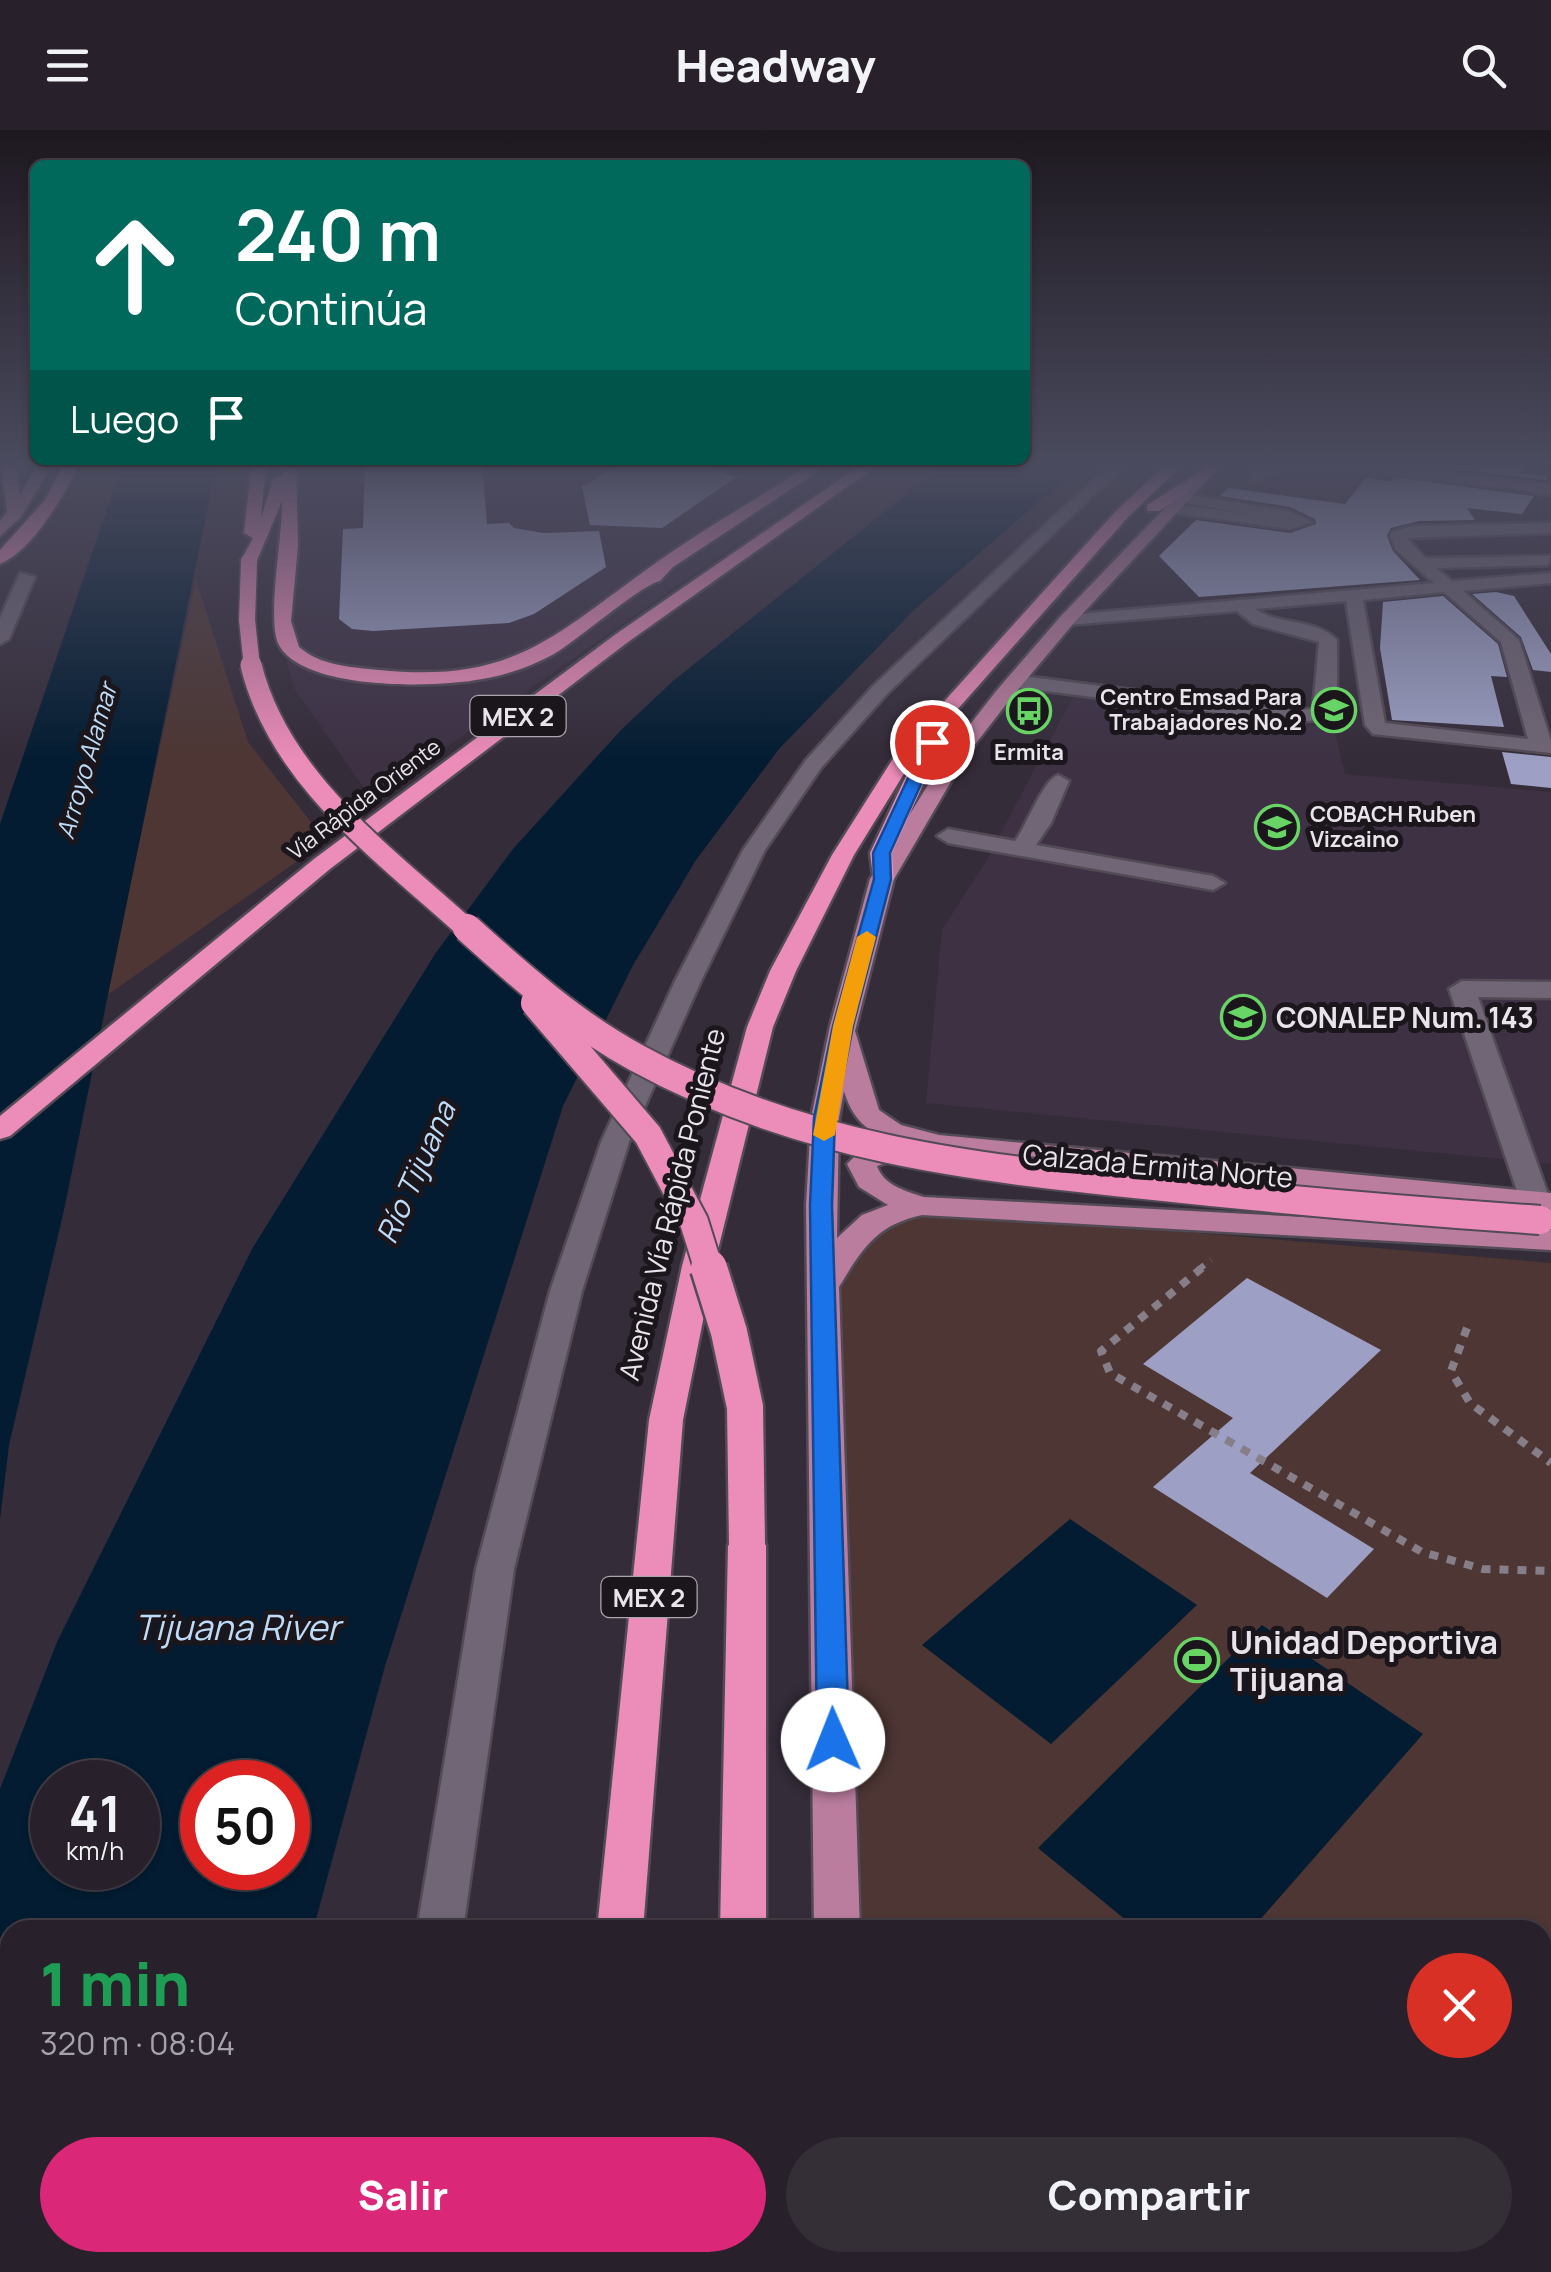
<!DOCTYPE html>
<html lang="es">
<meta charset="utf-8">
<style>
body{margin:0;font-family:Manrope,sans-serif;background:#342e37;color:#f1f3f6;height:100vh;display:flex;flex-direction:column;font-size:38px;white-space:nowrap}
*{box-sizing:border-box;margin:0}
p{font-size:32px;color:#a5a3a9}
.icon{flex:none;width:55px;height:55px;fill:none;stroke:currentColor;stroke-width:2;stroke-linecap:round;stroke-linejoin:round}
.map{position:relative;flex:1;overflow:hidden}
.panel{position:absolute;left:0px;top:1790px;width:1552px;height:352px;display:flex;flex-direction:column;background:#28212b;border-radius:30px 30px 0 0;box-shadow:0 2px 8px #0004,0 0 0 2px #443e47}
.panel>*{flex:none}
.banner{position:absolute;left:30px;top:30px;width:1000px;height:305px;border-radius:15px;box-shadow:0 2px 8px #0004,0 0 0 2px #443e47;background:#00695c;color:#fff;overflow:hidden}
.speed{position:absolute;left:30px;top:1630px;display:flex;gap:20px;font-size:50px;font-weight:700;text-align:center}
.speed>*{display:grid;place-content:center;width:130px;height:130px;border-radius:50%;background:#28212b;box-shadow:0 2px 8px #0004,0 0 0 2px #443e47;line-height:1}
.speed small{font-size:25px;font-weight:400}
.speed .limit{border:15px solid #d22;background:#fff;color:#111}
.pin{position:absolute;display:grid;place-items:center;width:85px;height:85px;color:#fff;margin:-42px;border:5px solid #fff;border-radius:50%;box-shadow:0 2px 10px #0007}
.me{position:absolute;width:110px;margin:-55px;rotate:359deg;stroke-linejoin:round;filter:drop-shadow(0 0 8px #0008)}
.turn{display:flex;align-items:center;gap:35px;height:210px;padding:0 40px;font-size:45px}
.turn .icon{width:130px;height:130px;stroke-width:2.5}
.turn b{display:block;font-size:70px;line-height:85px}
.then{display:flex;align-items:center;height:95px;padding:0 40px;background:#0003;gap:20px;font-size:38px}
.round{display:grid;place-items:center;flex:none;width:105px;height:105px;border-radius:52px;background:#342e37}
.head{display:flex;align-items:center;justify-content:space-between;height:170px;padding:0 40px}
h1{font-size:60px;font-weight:800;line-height:75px;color:#1e9e55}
.action{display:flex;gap:20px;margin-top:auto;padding:20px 40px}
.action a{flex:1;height:115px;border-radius:60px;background:#db2777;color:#fff;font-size:40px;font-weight:800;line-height:115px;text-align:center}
.action a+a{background:#342e37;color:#f1f3f6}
header{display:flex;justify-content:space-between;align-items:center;height:130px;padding:0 40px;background:#28212b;font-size:45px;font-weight:800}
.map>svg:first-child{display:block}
.built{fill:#3e3144}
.green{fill:#4d3633}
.water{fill:#031c31;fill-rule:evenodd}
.building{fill:#9da0c4}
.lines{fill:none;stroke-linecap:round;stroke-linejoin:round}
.minor-casing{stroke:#524a55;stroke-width:5}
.major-casing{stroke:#524a55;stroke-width:5}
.highway-casing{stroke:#524a55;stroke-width:5}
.path-far1{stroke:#867e89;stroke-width:6;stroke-dasharray:8 8;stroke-linecap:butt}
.path{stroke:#867e89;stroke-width:8;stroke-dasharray:9 9;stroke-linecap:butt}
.minor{fill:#706675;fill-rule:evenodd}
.major{fill:#ba7d9e;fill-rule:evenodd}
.highway{fill:#ec8cb9;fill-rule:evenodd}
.highway-bridge-far3-casing{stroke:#524a55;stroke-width:19;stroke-linecap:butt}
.highway-bridge-far2-casing{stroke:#524a55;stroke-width:25;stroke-linecap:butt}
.highway-bridge-far1-casing{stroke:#524a55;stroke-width:32;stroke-linecap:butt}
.highway-bridge-casing{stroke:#524a55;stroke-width:41;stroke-linecap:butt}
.highway-bridge-far3{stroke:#ec8cb9;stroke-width:16}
.highway-bridge-far2{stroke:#ec8cb9;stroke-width:21}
.highway-bridge-far1{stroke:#ec8cb9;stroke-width:28}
.highway-bridge{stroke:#ec8cb9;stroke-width:36}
.route{fill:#1a73e8;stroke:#114b97;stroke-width:2.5}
.slow{fill:#f59e0b}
.labels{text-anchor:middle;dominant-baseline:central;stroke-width:10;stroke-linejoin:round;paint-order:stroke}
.far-poi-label{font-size:22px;font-weight:bold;fill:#e9e3eb;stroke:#1a161c;text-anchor:end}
.far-street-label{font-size:22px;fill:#e9e3eb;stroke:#1a161c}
.shield{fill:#1a161c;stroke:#aba6ad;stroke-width:2.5}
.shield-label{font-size:25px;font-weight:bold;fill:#e9e3eb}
.far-water-label{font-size:25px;font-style:italic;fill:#bedbf7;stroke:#1a161c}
.poi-label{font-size:28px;font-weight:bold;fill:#e9e3eb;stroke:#1a161c;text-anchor:start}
.street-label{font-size:28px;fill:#e9e3eb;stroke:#1a161c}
.water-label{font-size:30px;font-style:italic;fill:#bedbf7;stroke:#1a161c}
.near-poi-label{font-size:32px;font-weight:bold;fill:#e9e3eb;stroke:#1a161c;text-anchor:start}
.near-water-label{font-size:35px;font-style:italic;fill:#bedbf7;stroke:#1a161c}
</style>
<header><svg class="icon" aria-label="menu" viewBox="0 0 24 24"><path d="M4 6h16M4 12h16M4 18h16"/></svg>Headway<svg class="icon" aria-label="search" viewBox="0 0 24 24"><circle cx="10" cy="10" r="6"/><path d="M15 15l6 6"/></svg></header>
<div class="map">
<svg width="1551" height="2142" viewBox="0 0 1551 2142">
<rect width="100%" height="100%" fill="#352c39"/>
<path class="built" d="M287,332H854L372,669L295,560L279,505L276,387Z
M1074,565L1334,598L1345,644L1551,662V1034L926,973L942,800L985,733Z"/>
<path class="green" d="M196,450L248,612L326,711L106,866Z
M917,1079L1551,1133V2142H869V2133L1542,2132V1800H852L839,1154L859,1104Z"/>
<path class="water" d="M123,332H217L64,1080L9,1315L0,1389V694Z
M947,332H1085L915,479L779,619L696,730L632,837L563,976L385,1536L313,1800H10V2132L253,2133L251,2142H0V1659L57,1512L252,1119L435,824L513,719L621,600L673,551ZM52,1652H138V1738H52ZM202,1652H288V1738H202Z
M1070,1389L1197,1475L1051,1614L922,1515Z
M1262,1495L1423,1604L1251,1800H1138L1038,1718Z"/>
<path class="building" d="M365,332H482L487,394L509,393L514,398L543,403L599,401L606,437L534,484L509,493L373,501L352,499L339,489L343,399L363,398Z
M622,332H670L729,340L724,344L738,346L662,398L590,395L582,357Z
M1402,332H1532L1519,343L1548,346L1545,350Z
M1393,347L1534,366L1522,384L1467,378L1475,390L1419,391L1391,398L1387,406L1393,421L1420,450L1199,467L1159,426L1196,390L1290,403L1316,394L1315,389L1290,377L1220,366L1228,358L1345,374L1366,348L1393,352Z
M1496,462L1514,466L1551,524V542L1533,540L1521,507L1472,464Z
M1443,466L1498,514L1507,547L1491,546L1504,597L1392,590L1380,518L1383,472Z
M1502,622L1551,627V658L1511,654Z
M1247,1148L1381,1220L1250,1343L1374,1419L1327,1468L1153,1357L1233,1288L1143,1234Z"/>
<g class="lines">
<defs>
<path id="minor" d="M1112,332H1128L887,564L821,638L765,720L701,851L629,1012L582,1161L514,1439L463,1800H417L476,1439L550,1161L601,1012L675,851L743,720L806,630L873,556Z
M1273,332H1373L1551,355V365L1338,336C1318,344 1301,338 1281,340C1268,342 1263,351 1251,350L1249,347L1259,337Z
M1180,363L1289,381L1313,392L1290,399L1165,382V376L1171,374L1249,384L1175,371L1172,368Z
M1551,393V403L1407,408L1425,428L1551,426L1548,435L1436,438L1452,451L1551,443V453L1463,461L1519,510L1551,611V623L1373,604L1365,595L1346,471L1255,479C1280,496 1315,488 1337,510V563L1332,584L1322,590L1290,592L1015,557L1005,551L1015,545L1290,580L1313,579L1319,512L1253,494L1237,481L1067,495L1058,490L1067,485L1434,453L1396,420L1390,405L1392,402L1412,396ZM1444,462L1501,512L1528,609L1385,593L1363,470Z
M20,443L35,447L9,509L0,514V488Z
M1058,645L1069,651L1051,693L1036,715L1213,746L1225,753L1213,760L948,713L937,706L948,699L1015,711C1027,695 1043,650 1058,645Z
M1462,851L1551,852V868L1478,867L1550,1070L1546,1077H1524L1520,1070L1449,859Z
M379,2132H431L430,2142H378Z"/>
<path id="major" d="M1,332H15L20,365L40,332H54L21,387L0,406V391L7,382Z
M1209,332H1224L1073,494L1011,568L966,626L894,749L855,901L879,980L901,995L939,1005L1551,1063V1081L920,1018L916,1023L877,1036C884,1056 906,1061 924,1067L1551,1100V1120L922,1085C876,1095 862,1119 839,1157L860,1800H814L806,1075L811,988L830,896L870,749L947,624L997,560L1061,486ZM844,961C852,988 867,1003 894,1011L862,1019L847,1034L859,1057L888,1075L862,1085L837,1108L839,988Z
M822,2132H874V2142H822Z"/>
<path id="highway" d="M65,332H79C67,363 32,421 0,434V420L45,370Z
M252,332H266L261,388L273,350L282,346V332H296L298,416L291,491L299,517C321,536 351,537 379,540C517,554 556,503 660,430C710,395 763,365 815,332H832L673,437L660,451C642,454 578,510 554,524C532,536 507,545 482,549C437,558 304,561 279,515C266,490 283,406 282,371L255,435L241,431L253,408L244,403Z
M865,332H882L628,512L330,739L10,1006L0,1009V986L314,729L616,504Z
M1169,332H1185L1128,387L933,607L942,613L892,723L894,749L882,756L874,754L870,723L914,629L910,634L854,725L796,841L773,897L714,1136L683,1290L643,1800H597L649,1290L682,1136L747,897L770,841L832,725L894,627L1116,381Z
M1210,336L1217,340L1215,343L1159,381H1147V375Z
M747,1401L760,1405L766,1415V1800H720L728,1415L734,1405Z
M581,2132H633L632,2142H580Z
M717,2132H769L770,2142H718Z"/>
</defs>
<use href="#minor" class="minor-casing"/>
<use href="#major" class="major-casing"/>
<use href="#highway" class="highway-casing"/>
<path class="path-far1" d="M1198,1140L1211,1130"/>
<path class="path" d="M1202,1138L1101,1221L1110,1243L1422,1422L1483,1439L1551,1441
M1467,1198L1451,1241L1470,1273L1551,1333"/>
<use href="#minor" class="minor"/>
<use href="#major" class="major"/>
<use href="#highway" class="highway"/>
<defs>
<path id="highway-bridge-far3" d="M249,431L247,490L252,537"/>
<path id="highway-bridge-far2" d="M251,535C279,650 386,725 469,801"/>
<path id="highway-bridge-far1" d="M467,798C519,845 573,893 635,927C802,1019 969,1037 1154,1056C1283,1070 1411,1081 1540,1090
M535,873L648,1005L694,1092L709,1140"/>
<path id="highway-bridge" d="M709,1138L729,1202L745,1277L747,1415"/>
</defs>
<use href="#highway-bridge-far3" class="highway-bridge-far3-casing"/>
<use href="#highway-bridge-far2" class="highway-bridge-far2-casing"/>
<use href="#highway-bridge-far1" class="highway-bridge-far1-casing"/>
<use href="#highway-bridge" class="highway-bridge-casing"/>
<use href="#highway-bridge-far3" class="highway-bridge-far3"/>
<use href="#highway-bridge-far2" class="highway-bridge-far2"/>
<use href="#highway-bridge-far1" class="highway-bridge-far1"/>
<use href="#highway-bridge" class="highway-bridge"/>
</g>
<linearGradient id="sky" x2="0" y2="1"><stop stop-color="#1d181f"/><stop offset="0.53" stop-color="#4b4b5f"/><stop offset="1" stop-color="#4b4b5f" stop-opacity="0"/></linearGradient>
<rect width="1551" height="632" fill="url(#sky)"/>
<path class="route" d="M932,608L940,612L890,723L891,749L853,896L835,988L832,1075L849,1610L844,1619L833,1623L822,1619L817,1610L810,1075L814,988L833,896L874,749L873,723L925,612Z"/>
<path class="slow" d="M867,801L876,807L853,896L835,1005L824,1011L813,1005L833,896L857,807Z"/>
<defs>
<symbol id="university-ring" viewBox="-11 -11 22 22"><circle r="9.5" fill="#1a161c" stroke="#68d465" stroke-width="1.5"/><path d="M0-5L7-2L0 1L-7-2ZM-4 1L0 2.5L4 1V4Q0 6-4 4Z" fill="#68d465"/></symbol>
<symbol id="bus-ring" viewBox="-11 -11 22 22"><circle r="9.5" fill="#1a161c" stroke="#68d465" stroke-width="1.5"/><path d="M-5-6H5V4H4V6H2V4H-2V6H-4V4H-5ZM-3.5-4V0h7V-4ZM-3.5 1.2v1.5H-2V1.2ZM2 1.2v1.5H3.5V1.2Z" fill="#68d465"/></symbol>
<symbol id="school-ring" viewBox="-11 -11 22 22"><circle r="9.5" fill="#1a161c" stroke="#68d465" stroke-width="1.5"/><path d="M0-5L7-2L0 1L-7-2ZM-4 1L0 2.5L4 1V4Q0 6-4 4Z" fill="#68d465"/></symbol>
<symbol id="stadium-ring" viewBox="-11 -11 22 22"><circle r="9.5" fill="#1a161c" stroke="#68d465" stroke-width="1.5"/><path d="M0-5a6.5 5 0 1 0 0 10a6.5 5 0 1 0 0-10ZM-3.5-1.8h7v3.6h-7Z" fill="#68d465"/></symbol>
</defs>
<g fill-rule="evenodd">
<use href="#university-ring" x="1309" y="555" width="50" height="50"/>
<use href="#bus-ring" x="1004" y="556" width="50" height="50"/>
<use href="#school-ring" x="1252" y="672" width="50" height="50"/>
<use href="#school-ring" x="1218" y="862" width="50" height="50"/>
<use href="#stadium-ring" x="1172" y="1505" width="50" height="50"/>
</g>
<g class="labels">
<g class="far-poi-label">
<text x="1302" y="567">Centro Emsad Para<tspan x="1302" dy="25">Trabajadores No.2</tspan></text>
<text x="1029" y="622" text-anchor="middle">Ermita</text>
<text x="1310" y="684" text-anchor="start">COBACH Ruben<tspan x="1310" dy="25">Vizcaino</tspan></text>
</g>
<g class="far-street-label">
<text transform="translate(364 669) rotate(-37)">Vía Rápida Oriente</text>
</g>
<g class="shield">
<rect x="470.5" y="566" width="95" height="40" rx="8"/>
<rect x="601.5" y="1447" width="95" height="40" rx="8"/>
</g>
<g class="shield-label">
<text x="518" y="586">MEX 2</text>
<text x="649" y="1467">MEX 2</text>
</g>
<g class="far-water-label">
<text transform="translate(86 631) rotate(-74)">Arroyo Alamar</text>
</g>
<g class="poi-label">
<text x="1276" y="887">CONALEP Num. 143</text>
</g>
<g class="street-label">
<text transform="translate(1158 1035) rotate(5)">Calzada Ermita Norte</text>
<text transform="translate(671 1074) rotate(-76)">Avenida Vía Rápida Poniente</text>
</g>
<g class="water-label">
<text transform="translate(415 1042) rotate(-66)">Río Tijuana</text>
</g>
<g class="near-poi-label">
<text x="1230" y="1512">Unidad Deportiva<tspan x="1230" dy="37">Tijuana</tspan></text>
</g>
<g class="near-water-label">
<text x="237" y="1497">Tijuana River</text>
</g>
</g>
</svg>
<div class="speed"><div>41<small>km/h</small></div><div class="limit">50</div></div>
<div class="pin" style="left:932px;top:612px;background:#d93025"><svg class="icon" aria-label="arrive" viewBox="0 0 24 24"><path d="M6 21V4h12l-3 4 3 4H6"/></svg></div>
<svg class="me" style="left:833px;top:1610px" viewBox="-20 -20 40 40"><circle r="19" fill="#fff"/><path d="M0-13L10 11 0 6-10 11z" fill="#1a73e8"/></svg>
<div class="banner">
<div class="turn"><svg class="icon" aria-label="ahead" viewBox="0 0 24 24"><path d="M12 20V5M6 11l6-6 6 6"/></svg><div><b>240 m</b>Continúa</div></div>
<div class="then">Luego<svg class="icon" aria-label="arrive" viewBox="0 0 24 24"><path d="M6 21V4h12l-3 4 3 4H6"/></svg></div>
</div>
<section class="panel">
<div class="head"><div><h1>1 min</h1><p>320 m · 08:04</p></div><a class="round" style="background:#d93025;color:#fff"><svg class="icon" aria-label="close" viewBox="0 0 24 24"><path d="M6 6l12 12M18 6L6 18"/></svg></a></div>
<div class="action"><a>Salir</a><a>Compartir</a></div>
</section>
</div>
